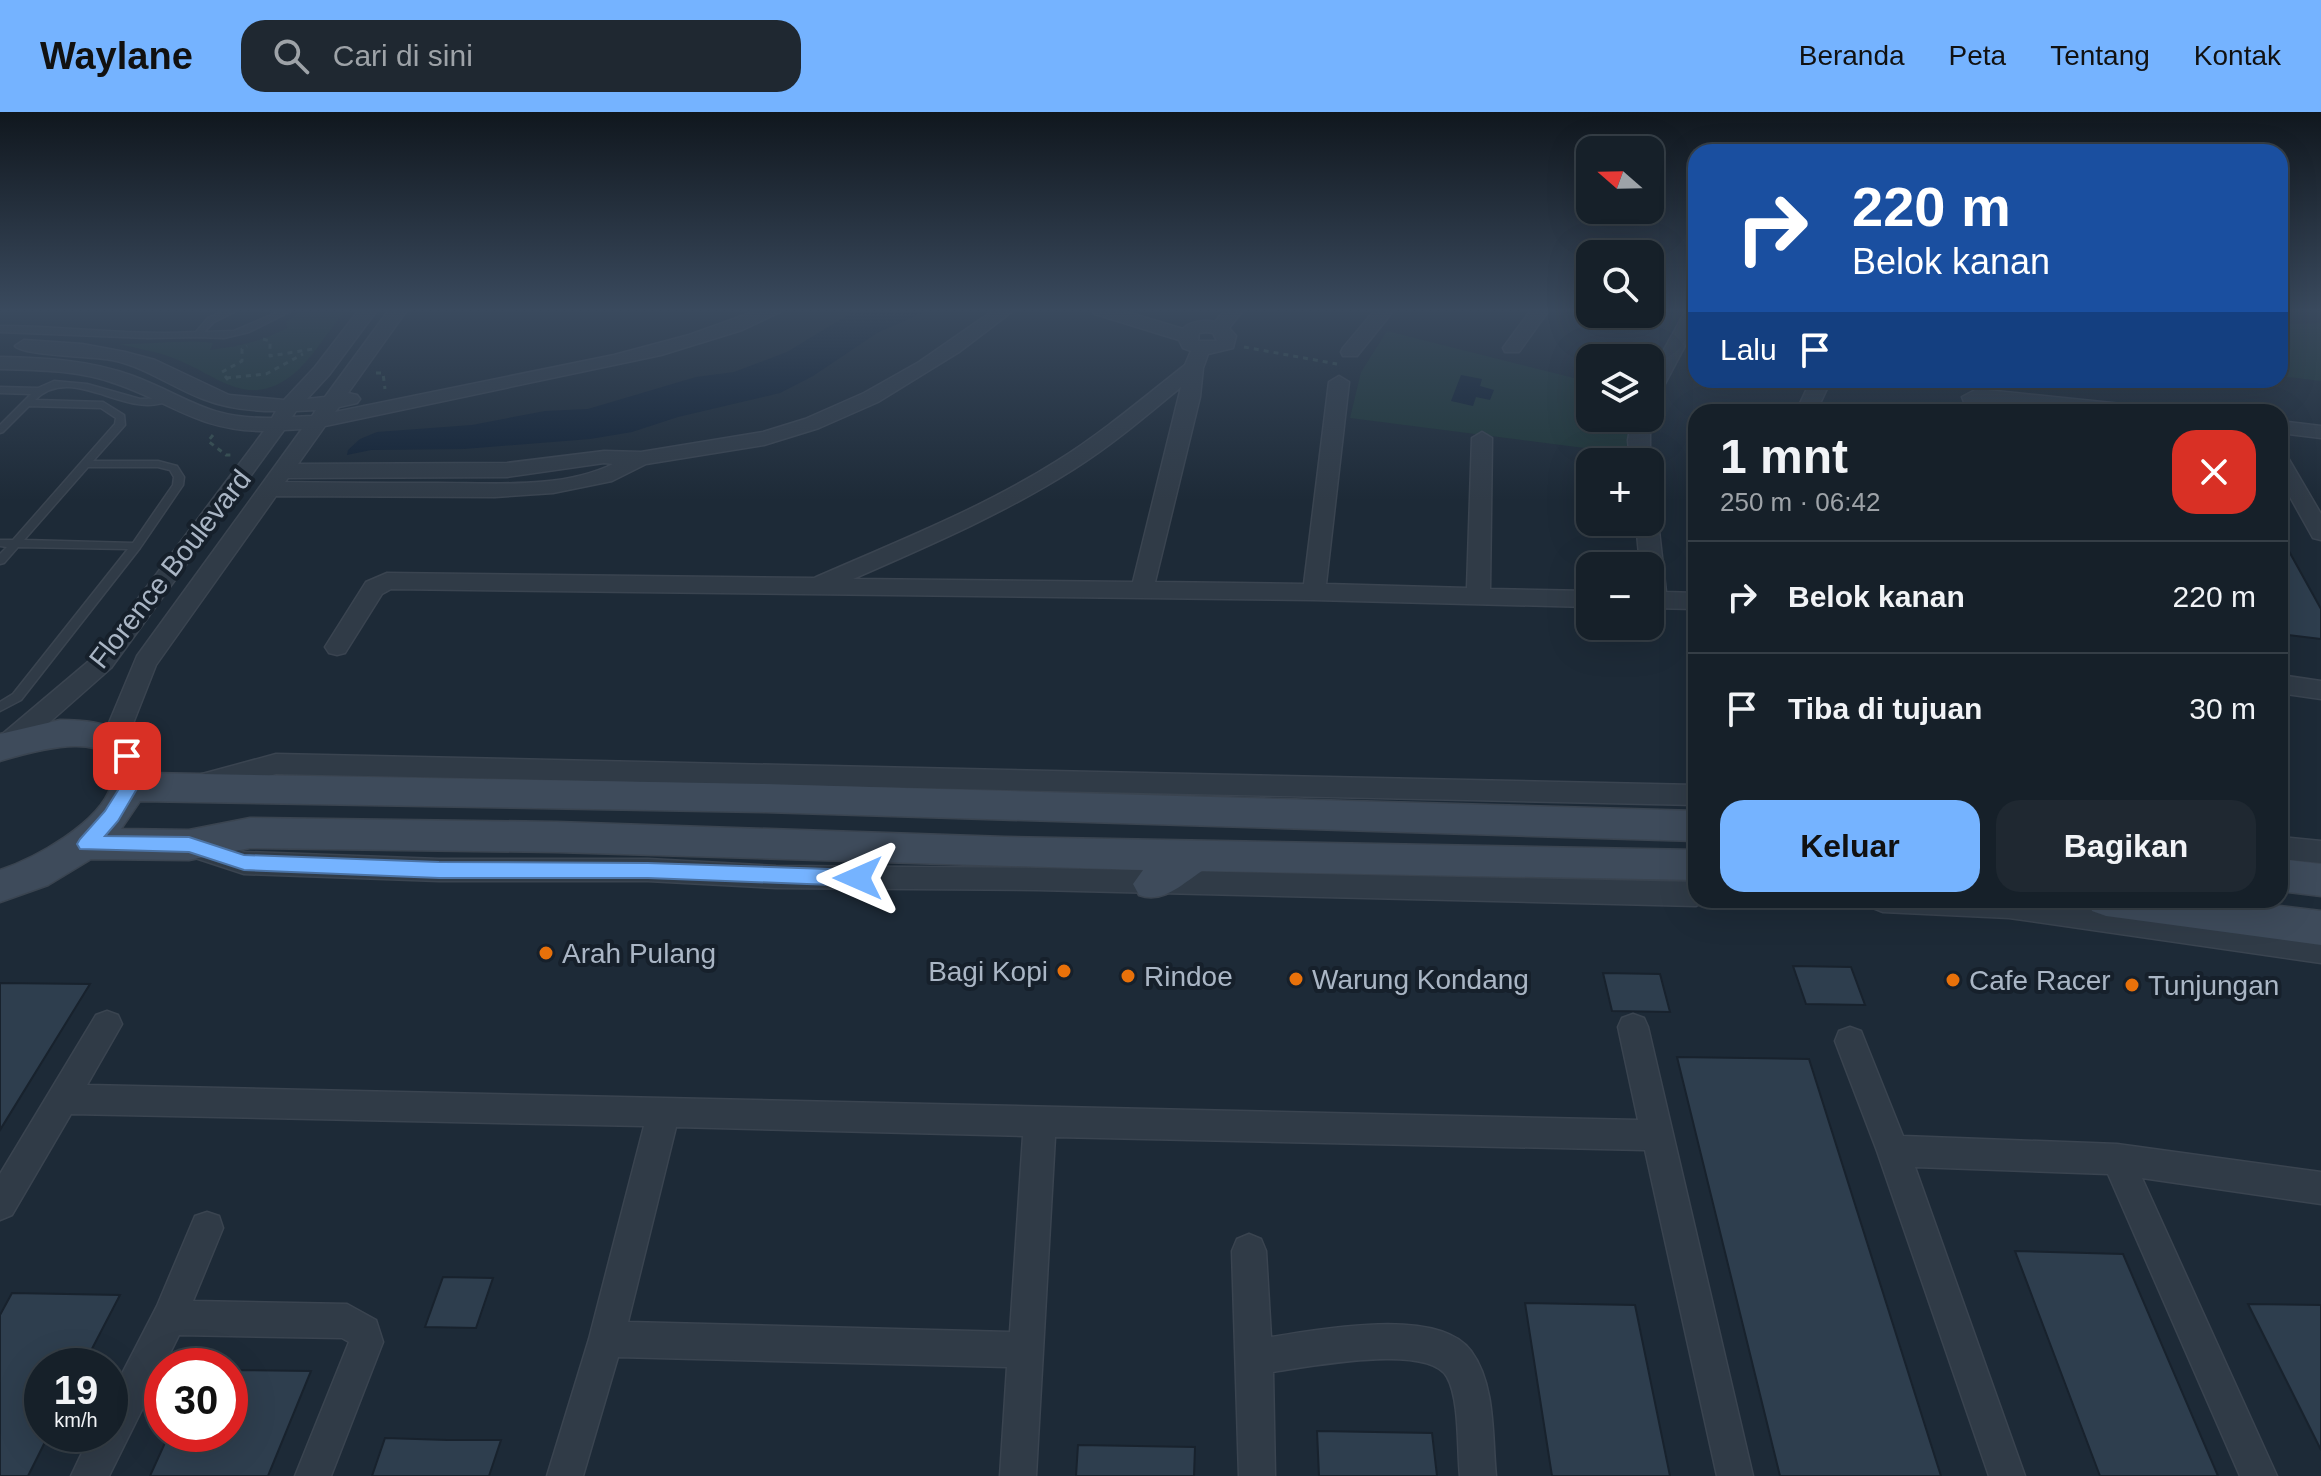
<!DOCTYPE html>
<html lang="id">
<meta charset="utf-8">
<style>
body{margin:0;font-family:Arial,sans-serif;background:#1f2831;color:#f1f3f6;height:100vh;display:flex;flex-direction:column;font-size:30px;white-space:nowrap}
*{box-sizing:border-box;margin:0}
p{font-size:26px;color:#9ea3a8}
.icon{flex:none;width:44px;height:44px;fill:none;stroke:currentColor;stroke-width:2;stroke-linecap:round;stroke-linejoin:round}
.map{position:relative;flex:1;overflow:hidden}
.details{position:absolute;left:1688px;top:292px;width:600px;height:504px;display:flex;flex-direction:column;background:#162029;border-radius:24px;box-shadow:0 8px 32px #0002,0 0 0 2px #353e46}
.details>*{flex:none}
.banner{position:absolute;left:1688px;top:32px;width:600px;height:244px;border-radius:24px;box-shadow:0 8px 32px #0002,0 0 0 2px #353e46;background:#1a4fa0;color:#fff;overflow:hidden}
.needle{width:52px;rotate:290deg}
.tools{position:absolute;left:1576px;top:24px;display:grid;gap:16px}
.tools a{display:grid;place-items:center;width:88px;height:88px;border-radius:16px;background:#162029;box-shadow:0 8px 32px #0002,0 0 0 2px #353e46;font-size:40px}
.speed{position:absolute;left:24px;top:1236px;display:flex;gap:16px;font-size:40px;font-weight:700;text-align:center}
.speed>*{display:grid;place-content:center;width:104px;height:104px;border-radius:50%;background:#162029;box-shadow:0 8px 32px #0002,0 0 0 2px #353e46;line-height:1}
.speed small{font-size:20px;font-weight:400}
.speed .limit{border:12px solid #d22;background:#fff;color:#111}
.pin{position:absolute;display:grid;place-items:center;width:68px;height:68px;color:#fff;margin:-34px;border-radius:16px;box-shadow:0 4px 12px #0006}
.me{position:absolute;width:88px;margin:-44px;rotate:270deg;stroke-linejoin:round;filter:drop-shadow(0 0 6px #0008)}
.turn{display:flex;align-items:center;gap:28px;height:168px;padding:0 32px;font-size:36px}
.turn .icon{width:104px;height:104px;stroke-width:2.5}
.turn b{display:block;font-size:56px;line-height:68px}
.then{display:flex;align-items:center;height:76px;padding:0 32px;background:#0003;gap:16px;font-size:30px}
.round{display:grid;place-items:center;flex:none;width:84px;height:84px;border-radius:24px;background:#1f2831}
.head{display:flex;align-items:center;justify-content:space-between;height:136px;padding:0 32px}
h1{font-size:48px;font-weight:700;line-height:60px}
.cta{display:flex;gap:16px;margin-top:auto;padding:16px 32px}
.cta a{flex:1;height:92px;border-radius:24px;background:#75b3ff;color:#111;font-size:32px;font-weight:700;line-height:92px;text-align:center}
.cta a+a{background:#1f2831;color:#f1f3f6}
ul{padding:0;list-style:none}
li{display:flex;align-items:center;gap:24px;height:112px;padding:0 32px;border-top:2px solid #353e46}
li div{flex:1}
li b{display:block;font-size:30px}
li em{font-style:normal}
header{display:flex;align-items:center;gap:48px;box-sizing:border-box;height:112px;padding:0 40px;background:#75b3ff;color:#111}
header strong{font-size:38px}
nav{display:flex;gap:44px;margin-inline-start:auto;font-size:28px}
.search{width:560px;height:72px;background:#1f2831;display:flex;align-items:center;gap:20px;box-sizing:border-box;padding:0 28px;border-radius:24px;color:#9ea3a8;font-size:30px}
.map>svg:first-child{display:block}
.green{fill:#1f3738}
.water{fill:#112134}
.building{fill:#2e3e4e;stroke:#18222d;stroke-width:2}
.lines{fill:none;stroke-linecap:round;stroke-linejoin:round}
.lane-casing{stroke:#3a4450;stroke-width:3}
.street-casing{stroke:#3a4450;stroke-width:3}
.secondary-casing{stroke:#3a4450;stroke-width:3}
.path{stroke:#375050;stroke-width:3;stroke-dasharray:5 5;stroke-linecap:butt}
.lane{fill:#303b47;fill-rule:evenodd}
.street{fill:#303b47;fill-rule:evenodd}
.secondary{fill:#3e4b5b;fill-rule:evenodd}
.route{fill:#75b3ff;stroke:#4c74a6;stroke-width:2}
.food-dot{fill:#e8710a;stroke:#16202b;stroke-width:3}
.labels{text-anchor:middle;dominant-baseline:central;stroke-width:8;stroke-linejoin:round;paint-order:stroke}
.street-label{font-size:28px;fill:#aab6c5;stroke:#16202b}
.poi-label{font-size:28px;fill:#aab6c5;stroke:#16202b;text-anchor:start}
</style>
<header>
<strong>Waylane</strong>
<div class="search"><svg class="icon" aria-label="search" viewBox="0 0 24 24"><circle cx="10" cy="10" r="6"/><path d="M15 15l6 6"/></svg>Cari di sini</div>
<nav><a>Beranda</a><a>Peta</a><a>Tentang</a><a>Kontak</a></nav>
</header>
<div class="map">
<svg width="2321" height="1364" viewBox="0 0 2321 1364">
<rect width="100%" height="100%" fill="#1d2a37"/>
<path class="green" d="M301,198H345C330,217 310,250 291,264C247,297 218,264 178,248C160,240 139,237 119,232C151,233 182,227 213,231L210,238C238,235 262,229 287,216L286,210Z
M2321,211V269L2280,264V212Z
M1387,219L1590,270V306H1635L1631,342L1350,306L1361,260Z"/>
<path class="water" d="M856,198H929L877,221L813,264L780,281L678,305L632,320L590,327L464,337L371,338L347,343L348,338L360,327L377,320L472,313L545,299L588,297L696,265L734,260L787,240Z
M1461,263L1482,267L1480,274L1494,278L1490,288L1476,285L1473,294L1451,289Z"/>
<path class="building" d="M2280,423L2321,497V527L2280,522Z
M1793,854L1851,855L1865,893L1806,892Z
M1603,861L1660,862L1670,900L1612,899Z
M0,871L90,872L0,1018Z
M1677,945L1809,947L1941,1364H1780Z
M2015,1139L2123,1142L2218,1364H2100Z
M443,1165L493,1166L476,1216L425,1215Z
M12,1181L120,1183L83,1254H42V1322H49L28,1364H0V1203Z
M1525,1191L1635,1193L1670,1364H1552Z
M2248,1192L2321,1193V1338Z
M230,1258L311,1259L268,1364H150L169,1322H230Z
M1317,1319L1432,1321L1437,1364H1319Z
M385,1326L447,1328H501L489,1364H372Z
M1078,1333L1195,1335L1194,1364H1076Z"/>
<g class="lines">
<defs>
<path id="lane" d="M227,198H238L214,210L204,220L234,219L283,198H293L249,220L224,226L198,225L148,226L0,220V214C65,214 130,224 196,220L208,206Z
M54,269L87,272L140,287L168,286L170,288C128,310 73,250 35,288L103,290L124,303L125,313L93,349H158L177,354L184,365L183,373L140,436L21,588L0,599V590L13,582L128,437L18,435L4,451L0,452V442L7,435L0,434V428H13L115,312L116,306L101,296L29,294L3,320L0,321V313L31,282L0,281V275L38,276ZM88,355H158L170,358L174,365L173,373L133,431L24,428Z"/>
<path id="street" d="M359,198H377L329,263L307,287L325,285L389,198H407L348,281L357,283L360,287L357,291L339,295L335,300L614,243L689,223L759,198H784L742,218L661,243L325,314L298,352L507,351L604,339L641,340L763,320L805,307L864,281L919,250L994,198H1014L959,240L878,290L819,316L764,333L646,352L612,369L553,381L495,385L276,384L156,553L123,637L114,640L105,637L101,630L137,544L302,317L284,318L111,556L17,639L8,642L0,639V624L95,544L264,319C200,319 172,291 117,272C80,258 39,258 0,257V245C45,246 91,248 133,264C189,285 206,307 272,306L276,299C251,299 226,296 203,287C171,275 146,255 112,248C92,244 24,244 15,234L24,228L82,232L125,240L155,248L229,283L284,288L315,255ZM316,298L312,304L292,305L296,299ZM604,351L613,352C562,377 494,371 438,371C387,371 336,371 285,370L288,366L507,365Z
M1092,198H1120L1183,217C1190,209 1205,208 1215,210L1225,198H1243L1229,216L1236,224L1233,236L1208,242L1203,256L1200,285L1155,470L1304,472L1329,270L1339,264L1349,270L1326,472L1467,476L1472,326L1482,320L1492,326L1490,477L1590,479V495L1314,488L391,477L382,482L345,541L337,543L329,541L325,535L366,470L387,461L814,466C896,430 981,397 1057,349C1102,321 1143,286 1185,253L1191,239L1183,236L1179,228L1095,202ZM1206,220L1213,221L1217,229H1198L1199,221ZM1181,275L1133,470L853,467C928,434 1005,401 1074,357C1112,333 1146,304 1181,275Z
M1375,198H1394L1357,244H1343L1341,240L1343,236Z
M1531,198H1549L1519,240H1505L1503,236Z
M1686,198H1696V213L1660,281L1650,287V263Z
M1811,268H1831L1816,300H1796Z
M1977,277L2141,294L2151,300H2084L1984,290L1988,300H1968L1962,285Z
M1650,303V350H1630L1628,328L1632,306H1650Z
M2280,309L2321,314V326L2280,321Z
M2280,343L2287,344L2321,402V428L2313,426L2280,367Z
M1650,404L1658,410L1666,480L1696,481V497L1650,496V454H1640L1636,410H1650Z
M2280,563L2321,569V587L2280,581Z
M276,642L1696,673V693L276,662L200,682L191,679L187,672L191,665Z
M189,722L244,740L439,747H648L776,754L1037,756L1696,770V788H1707L1696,794L1037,778L776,776L648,769H439L244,762L180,741L176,733L180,725Z
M2280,725L2321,729V751L2280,747Z
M1869,788H2049L2321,827V851L2009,806L1883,800L1873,796Z
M107,899L118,903L122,912L87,973L1638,1008L1618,915L1622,906L1633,902L1644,906L1648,915L1753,1364H1717L1645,1038L1055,1025L1036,1364H1000L1007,1255L618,1245L583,1364H547L589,1227L644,1014L71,1002L12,1103L0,1108V1062L96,903ZM676,1015L1023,1024L1010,1220L628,1210Z
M1850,915L1861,919L1903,1024L2117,1032L2321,1060V1092L2142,1066L2277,1364H2240L2108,1062L1915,1055L2025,1364H1989L1877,1039L1835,929L1839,919Z
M207,1100L219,1104L223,1116L193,1189L347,1192L376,1208L383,1230L331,1364H295L349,1230L342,1226L179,1223L109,1364H71L91,1322H110V1285L157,1194L195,1104Z
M1249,1122L1261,1127L1266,1139L1271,1225C1319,1218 1438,1194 1471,1239C1496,1273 1492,1325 1496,1364H1460C1457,1337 1460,1288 1447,1265C1428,1231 1307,1255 1273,1260L1275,1364H1239L1232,1139L1237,1127Z"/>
<path id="secondary" d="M60,608C97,608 145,615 146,661L765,672L1696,699V729L765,700L140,689L121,717L189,718L250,706L557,710L1005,725L1696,738V768L1202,759C1182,772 1163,792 1139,783L1133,772L1143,758L557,740L250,736L189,748L91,747L48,773L0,790V758C34,747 100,711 111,674C130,609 27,641 0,649V622Z
M2280,747L2321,752V784L2280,779Z
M2087,788H2232L2321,799V833L2106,804L2092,799Z"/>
</defs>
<use href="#lane" class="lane-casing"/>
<use href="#street" class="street-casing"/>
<use href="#secondary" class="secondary-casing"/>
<path class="path" d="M263,227L270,229V244L313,237
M1244,235L1337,252
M376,261H383L385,277
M226,266L266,262L303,242
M228,268L222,260L242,249V237L247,234
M213,323L208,329L226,343H234"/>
<use href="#lane" class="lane"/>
<use href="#street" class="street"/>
<use href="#secondary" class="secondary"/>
</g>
<linearGradient id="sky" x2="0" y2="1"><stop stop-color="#10171e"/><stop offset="0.51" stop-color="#3a4a5e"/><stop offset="1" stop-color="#3a4a5e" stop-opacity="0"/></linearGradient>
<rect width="2321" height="389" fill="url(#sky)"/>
<path class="route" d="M127,637L135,644L138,675L118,709L105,724L189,725L244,743L439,750L648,751L858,758L865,760L868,766L865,771L858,774L648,766H439L244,758L189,740L80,737L77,732L80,727L105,699L120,675L118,644Z"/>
<g class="food-dot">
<circle cx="546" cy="841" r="8"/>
<circle cx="1064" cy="859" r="8"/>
<circle cx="1128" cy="864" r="8"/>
<circle cx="1296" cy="867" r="8"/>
<circle cx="1953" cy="868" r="8"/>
<circle cx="2132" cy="873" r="8"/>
</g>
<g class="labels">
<g class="street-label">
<text transform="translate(170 457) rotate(-52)">Florence Boulevard</text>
</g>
<g class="poi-label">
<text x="562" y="841">Arah Pulang</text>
<text x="1048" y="859" text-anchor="end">Bagi Kopi</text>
<text x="1144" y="864">Rindoe</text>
<text x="1312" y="867">Warung Kondang</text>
<text x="1969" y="868">Cafe Racer</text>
<text x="2148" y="873">Tunjungan</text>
</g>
</g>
</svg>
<div class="tools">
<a><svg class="needle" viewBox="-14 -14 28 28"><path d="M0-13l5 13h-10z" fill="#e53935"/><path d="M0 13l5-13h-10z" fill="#9ea3a8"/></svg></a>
<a><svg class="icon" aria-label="search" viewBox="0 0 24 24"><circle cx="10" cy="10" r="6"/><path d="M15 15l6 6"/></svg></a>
<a><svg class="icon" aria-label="layers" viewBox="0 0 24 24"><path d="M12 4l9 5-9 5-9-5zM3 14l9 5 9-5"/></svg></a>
<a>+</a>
<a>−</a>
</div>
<div class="speed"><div>19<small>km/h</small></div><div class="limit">30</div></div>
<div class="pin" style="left:127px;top:644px;background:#d93025"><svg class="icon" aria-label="arrive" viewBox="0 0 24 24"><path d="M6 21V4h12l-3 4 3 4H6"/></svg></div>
<svg class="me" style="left:858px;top:766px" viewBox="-20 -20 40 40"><path d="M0-17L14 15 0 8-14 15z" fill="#75b3ff" stroke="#fff" stroke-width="4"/></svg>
<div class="banner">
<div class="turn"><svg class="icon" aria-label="right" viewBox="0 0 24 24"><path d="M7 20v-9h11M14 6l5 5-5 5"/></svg><div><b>220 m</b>Belok kanan</div></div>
<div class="then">Lalu<svg class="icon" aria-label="arrive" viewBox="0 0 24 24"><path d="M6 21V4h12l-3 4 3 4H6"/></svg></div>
</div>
<section class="details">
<div class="head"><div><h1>1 mnt</h1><p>250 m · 06:42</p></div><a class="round" style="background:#d93025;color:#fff"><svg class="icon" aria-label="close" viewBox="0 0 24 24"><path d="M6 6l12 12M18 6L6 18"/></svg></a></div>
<ul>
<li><svg class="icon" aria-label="right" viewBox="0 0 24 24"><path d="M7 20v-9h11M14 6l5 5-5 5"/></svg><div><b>Belok kanan</b></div><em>220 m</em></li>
<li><svg class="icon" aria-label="arrive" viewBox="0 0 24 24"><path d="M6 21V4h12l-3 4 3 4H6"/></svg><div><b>Tiba di tujuan</b></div><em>30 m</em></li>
</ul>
<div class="cta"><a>Keluar</a><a>Bagikan</a></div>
</section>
</div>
